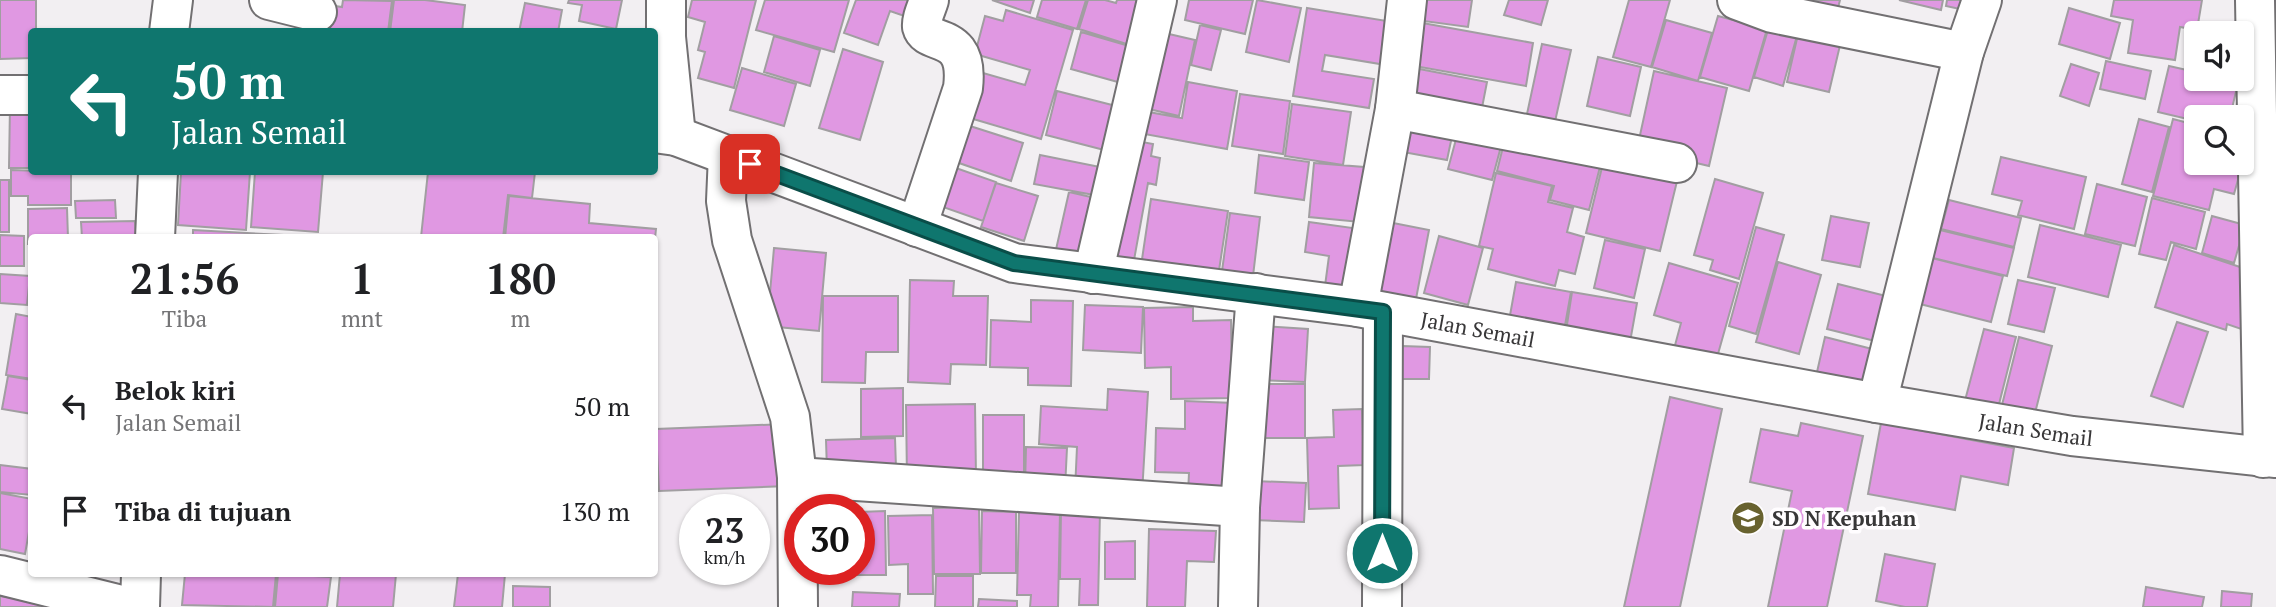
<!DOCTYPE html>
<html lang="id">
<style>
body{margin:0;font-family:"PT Serif",serif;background:#f2f2f2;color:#202124;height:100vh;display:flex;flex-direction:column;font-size:26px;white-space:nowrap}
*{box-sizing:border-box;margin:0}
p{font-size:23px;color:#757577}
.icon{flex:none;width:38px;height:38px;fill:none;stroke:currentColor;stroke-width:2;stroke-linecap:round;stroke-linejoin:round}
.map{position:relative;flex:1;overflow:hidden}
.panel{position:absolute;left:28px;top:234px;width:630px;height:343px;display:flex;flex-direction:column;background:#fff;border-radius:7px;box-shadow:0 2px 5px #0004}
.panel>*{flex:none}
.hud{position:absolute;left:28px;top:28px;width:630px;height:147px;border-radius:7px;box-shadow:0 2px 5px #0004;background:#0f766e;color:#fff;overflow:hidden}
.fabs{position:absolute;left:2184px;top:21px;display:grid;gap:14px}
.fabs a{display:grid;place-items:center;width:70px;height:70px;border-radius:7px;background:#fff;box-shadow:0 2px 5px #0004;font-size:35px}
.speed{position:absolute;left:679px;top:494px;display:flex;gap:14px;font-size:35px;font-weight:700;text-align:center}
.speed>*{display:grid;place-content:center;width:91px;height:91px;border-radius:50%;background:#fff;box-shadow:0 2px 5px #0004;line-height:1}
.speed small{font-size:18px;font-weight:400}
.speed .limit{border:10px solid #d22;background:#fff;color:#111}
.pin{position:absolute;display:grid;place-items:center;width:60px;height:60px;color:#fff;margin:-30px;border-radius:14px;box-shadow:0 4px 10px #0006}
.me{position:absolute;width:77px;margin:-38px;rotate:0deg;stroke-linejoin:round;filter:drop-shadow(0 0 5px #0008)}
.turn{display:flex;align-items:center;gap:24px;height:147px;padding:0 28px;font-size:32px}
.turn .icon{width:91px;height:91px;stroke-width:2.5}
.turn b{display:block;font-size:49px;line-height:60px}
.eta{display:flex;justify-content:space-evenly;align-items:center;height:119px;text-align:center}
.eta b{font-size:42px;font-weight:800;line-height:49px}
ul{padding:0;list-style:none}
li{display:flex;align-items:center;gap:21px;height:105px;padding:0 28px}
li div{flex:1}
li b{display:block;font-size:26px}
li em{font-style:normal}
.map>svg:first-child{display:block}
.building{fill:#e098e2;stroke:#a19ea1;stroke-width:2}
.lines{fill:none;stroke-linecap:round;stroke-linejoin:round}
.minor-casing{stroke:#727072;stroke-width:42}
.major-casing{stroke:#727072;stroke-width:42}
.minor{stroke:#fff;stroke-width:38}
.major{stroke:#fff;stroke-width:38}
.route-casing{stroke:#0a4d48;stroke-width:18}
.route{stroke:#0f766e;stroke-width:12}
.labels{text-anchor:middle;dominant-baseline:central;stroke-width:7;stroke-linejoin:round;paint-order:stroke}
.street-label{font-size:21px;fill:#383738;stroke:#fffdff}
.poi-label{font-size:21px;font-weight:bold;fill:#383738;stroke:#fffdff;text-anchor:start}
</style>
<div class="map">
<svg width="2276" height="607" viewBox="0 0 2276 607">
<rect width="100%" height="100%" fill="#f2eff2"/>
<path class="building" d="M0,0H36V32H32V58L0,59Z
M343,0L392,1L388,32H324L328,5L342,7Z
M394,0H425L465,5L462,32H390Z
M569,0H622L616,29L579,21L582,5L568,3Z
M692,0H756L734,88L698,78L705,52L698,50L705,22L688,17Z
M765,0H849L834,52L756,30Z
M856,0H923L916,20L890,11L878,45L844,33Z
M992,0H1034L1030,13Z
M1042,0H1086L1077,29L1037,17Z
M1088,0H1105L1116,3L1117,0H1150L1136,47L1079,29Z
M1189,0H1253L1245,34L1185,20Z
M1257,0L1301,8L1289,62L1246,52Z
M1418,0H1472L1468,27L1416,20Z
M1509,0H1548L1541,25L1504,15Z
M1629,0H1670L1651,67L1613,57Z
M1796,0H1840L1835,20Z
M1899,0H1943L1941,10Z
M1947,0H1971L1969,11L1946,6Z
M2114,0H2202L2197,30L2180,27L2175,60L2128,53L2133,20L2111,16Z
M525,3L562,10L558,32H519Z
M1307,8L1393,22L1386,65L1325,55L1322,71L1374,79L1369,108L1293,96Z
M2069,8L2120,23L2110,59L2059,44Z
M1006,10L1073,30L1041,139L970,118L983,73L1025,85L1030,70L975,54L985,16L1003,21Z
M1718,16L1767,29L1749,91L1700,77Z
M1666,20L1712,33L1698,81L1652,67Z
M1417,22L1533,43L1526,86L1409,65Z
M1770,23L1798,32L1783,86L1754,77Z
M1200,25L1221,30L1211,70L1191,65Z
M1799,30L1841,41L1829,92L1787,82Z
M1156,31L1195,40L1179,116L1140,107Z
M1081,32L1136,48L1125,84L1071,69Z
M774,36L820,50L810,86L764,72Z
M1542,44L1571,50L1552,135L1524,128Z
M843,49L883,62L860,140L819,128Z
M1598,57L1641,67L1630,116L1587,106Z
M2106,61L2151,71L2145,99L2100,89Z
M2071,64L2099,73L2089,106L2060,96Z
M2169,66L2196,72V79H2222L2238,83L2230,117H2196V121L2158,112Z
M1409,67L1487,82L1479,123L1401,108Z
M742,68L796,84L784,126L730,110Z
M1654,71L1727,88L1709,166L1637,149Z
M1188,82L1237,91L1227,149L1139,133L1143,111L1182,118Z
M1057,91L1124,108L1112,152L1046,135Z
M1240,94L1290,101L1283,154L1232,146Z
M1292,104L1351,112L1343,165L1285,156Z
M10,105H32V168H9Z
M1410,114L1455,122L1447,160L1403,152Z
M2139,119L2169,127L2152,192L2122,184Z
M2173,119L2196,125V163L2243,162L2234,194L2214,189L2209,210L2153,196Z
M970,126L1023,143L1011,181L959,163Z
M1459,128L1503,139L1492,180L1448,169Z
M1506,135L1602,159L1589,210L1550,200L1554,186L1497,171Z
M1126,139L1153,144L1151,156L1160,158L1156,185L1148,183L1134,260L1104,254Z
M1040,155L1110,169L1105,197L1034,184Z
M1259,155L1309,162L1304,200L1255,193Z
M1605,155L1679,173L1660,251L1586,233Z
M2001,157L2086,177L2074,229L2018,215L2022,201L1992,194Z
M1314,163L1364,167L1360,222L1309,217Z
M953,167L996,182L983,221L940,206Z
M11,170L71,172V205H28V196H11Z
M181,172H250L246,230L178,225Z
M255,172H323L318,232L251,227Z
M428,172H535L532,198L508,195L503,238L421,237Z
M1496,173L1552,186L1548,202L1573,208L1567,232L1584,237L1575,274L1559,270L1555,286L1488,269L1493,249L1479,246Z
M1715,179L1763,193L1739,279L1710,270L1713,260L1694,255Z
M0,180H9V232H0Z
M996,183L1038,196L1024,241L981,227Z
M2097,184L2147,197L2135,246L2085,234Z
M1069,192L1104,200L1091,262L1055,254Z
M509,196L590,204L589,223L656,229L654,248V238H505Z
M2152,198L2205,212L2196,249L2171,242L2166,260L2139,254Z
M1151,199L1228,211L1218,277L1141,266Z
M115,200L116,218H76L75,201Z
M1949,200L2021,218L2014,247L1941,229Z
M67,208L68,238H32V244H28V209Z
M1230,213L1260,217L1253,276L1222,271Z
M1831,216L1869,223L1860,267L1822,260Z
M2212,216L2245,225L2234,263L2202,253Z
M135,221L136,238H82L81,222Z
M1383,221L1429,230L1416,299L1370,290Z
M1309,222L1360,229L1352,290L1325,286L1329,256L1305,252Z
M2040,225L2121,245L2108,297L2028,277Z
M1756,227L1784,235L1756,334L1729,326Z
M193,230L283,235V238H193Z
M1940,230L2014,248L2007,276L1933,258Z
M0,235L24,236V266H0Z
M1439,236L1483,248L1468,305L1424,293Z
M1605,240L1645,249L1634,298L1594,288Z
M2174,245L2249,270L2244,330L2227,324L2226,330L2155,307Z
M774,248L826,253L819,331L767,326Z
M1928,257L2003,276L1991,322L1916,303Z
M1778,262L1821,275L1799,354L1756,342Z
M1669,263L1738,283L1716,361L1674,349L1681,323L1654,315Z
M0,274L30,276L27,305L0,303Z
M910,280L954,281L953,296H988L986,365L951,364L950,384L908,382Z
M2018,280L2055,288L2044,332L2008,324Z
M1516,282L1571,292L1564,331L1509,321Z
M1838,284L1890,297L1879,342L1827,329Z
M1572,292L1637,303L1630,342L1566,331Z
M823,296H898V352H866L865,383L822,382Z
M1031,300L1073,301L1071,386L1028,385V368L990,367L991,320L1031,322Z
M1085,305L1143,307L1141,353L1083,350Z
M1193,307V321L1231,320L1232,398L1171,399V367L1145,368L1144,308Z
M16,314L32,317V379L6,375Z
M2177,322L2208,332L2183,407L2151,396Z
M1263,326L1308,329L1305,382L1260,380Z
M1984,329L2016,337L1996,416L1963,408Z
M1825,337L1884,352L1876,386L1817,372Z
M2019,337L2052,346L2033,421L2000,413Z
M1402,346L1430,347L1429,379H1401Z
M8,376L32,380V414L2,409Z
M1257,384H1305V438H1258Z
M903,388V436L861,437V389Z
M1108,389L1148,392L1142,494L1075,490L1077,447L1039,444L1041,406L1107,410Z
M1670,397L1722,409L1680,607H1624Z
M1185,401L1234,403L1232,495L1188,494L1189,473L1155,472L1156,428L1185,429Z
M975,404L976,478L907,479L906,405Z
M1362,409L1364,465L1338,466L1339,508L1309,509L1307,438L1334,437L1333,410Z
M983,415H1024V477H983Z
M1801,423L1863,436L1827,607H1768L1792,491L1750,482L1761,429L1798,436Z
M1881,423L2014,448L2008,485L1961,476L1955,510L1868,494Z
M785,424L788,486L659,491L656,429Z
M895,438L896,468L827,471L826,440Z
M1026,447L1067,448L1065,488L1025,486Z
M0,465L32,469V495L0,492Z
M1254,481L1306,483L1304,522L1254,520Z
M0,493L32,499V515L25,554L0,549Z
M979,507L980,574H934L933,508Z
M1061,510L1100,511L1098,605H1079L1080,579H1060Z
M885,511L886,575H809V569H859V512Z
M982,511L1016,512V573H981Z
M1019,511L1060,512L1058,607H1030L1031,595H1017Z
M932,515L933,594H908V564L889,565L888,516Z
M1149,529L1216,531L1214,562L1187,561L1185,607H1147Z
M1135,541V579H1105V542Z
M1885,554L1935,564L1927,607H1905L1876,601Z
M185,574H276L273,607L182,605Z
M278,574L331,577L327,607H275Z
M340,574H396L393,607H337Z
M458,574H505L502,607H454Z
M936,576H973V607H935Z
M513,586L550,587V607H513Z
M2146,587L2204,597L2202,607H2143Z
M2222,591L2252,594L2251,607H2221Z
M853,592L900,594L899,607H852Z
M0,596L51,603L50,607H0Z
M979,599L1017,601V607H978Z"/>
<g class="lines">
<defs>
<g id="minor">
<path d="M269,0L317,12"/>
<path d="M666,0V37L676,136"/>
<path d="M1737,0L1772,13L1964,52"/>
<path d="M2255,0L2263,458"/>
<path d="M0,95H32"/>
<path d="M1395,109L1677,163"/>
<path id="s1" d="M654,133L676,136L1014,263L1358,307L1877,403L2072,436L2276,458"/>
<path d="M728,155L726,201L732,240L790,417L797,477L798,607"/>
<path d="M917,227L963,88C970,29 927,47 922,27C921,19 927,7 929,0"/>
<path d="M1093,274L1157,0"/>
<path d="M1358,307L1395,109L1407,0"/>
<path d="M1877,403L1964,52L1982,0"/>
<path d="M797,477L1240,507"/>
<path d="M0,575L129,607"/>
<path d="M1238,607L1240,507L1256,293"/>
<path d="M1382,607L1383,312"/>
</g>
<path id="major" d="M169,32L173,0
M155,238L158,172
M140,607L141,574"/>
</defs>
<use href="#minor" class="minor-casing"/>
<use href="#major" class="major-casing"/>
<use href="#minor" class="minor"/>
<use href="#major" class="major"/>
</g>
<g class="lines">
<defs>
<path id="route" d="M750,164L1014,263L1383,312L1382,553"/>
</defs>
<use href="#route" class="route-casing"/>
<use href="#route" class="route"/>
</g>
<defs>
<symbol id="school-disc" viewBox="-11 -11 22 22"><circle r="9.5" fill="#68622f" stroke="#fffdff"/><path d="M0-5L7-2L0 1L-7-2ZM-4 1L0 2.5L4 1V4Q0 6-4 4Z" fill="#fff"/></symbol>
</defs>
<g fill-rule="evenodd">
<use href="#school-disc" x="1729" y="499" width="38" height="38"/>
</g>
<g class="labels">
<g class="street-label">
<text stroke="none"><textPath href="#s1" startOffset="852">Jalan Semail</textPath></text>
<text stroke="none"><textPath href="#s1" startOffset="1419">Jalan Semail</textPath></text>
</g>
<g class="poi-label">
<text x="1772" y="518">SD N Kepuhan</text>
</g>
</g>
</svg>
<div class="fabs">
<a><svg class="icon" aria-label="sound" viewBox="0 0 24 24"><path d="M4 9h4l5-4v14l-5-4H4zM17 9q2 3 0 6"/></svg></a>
<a><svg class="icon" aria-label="search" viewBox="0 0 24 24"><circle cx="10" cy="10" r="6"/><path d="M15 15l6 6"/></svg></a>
</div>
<div class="speed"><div>23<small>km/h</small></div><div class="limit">30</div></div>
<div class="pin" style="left:750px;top:164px;background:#d93025"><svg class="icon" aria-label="arrive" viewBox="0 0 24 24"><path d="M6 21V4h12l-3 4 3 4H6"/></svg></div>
<svg class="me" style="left:1382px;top:553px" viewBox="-20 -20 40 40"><circle r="17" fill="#0f766e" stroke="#fff" stroke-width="3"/><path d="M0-11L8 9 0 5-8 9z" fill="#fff"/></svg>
<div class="hud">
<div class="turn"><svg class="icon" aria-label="left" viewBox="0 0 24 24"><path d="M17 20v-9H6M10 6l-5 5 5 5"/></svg><div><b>50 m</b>Jalan Semail</div></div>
</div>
<section class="panel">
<div class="eta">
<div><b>21:56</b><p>Tiba</p></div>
<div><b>1</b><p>mnt</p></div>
<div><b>180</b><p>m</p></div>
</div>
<ul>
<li><svg class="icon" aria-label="left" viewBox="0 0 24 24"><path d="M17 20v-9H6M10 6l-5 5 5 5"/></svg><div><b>Belok kiri</b><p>Jalan Semail</p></div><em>50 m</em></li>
<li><svg class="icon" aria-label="arrive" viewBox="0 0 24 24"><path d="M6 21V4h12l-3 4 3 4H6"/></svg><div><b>Tiba di tujuan</b></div><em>130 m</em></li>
</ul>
</section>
</div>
